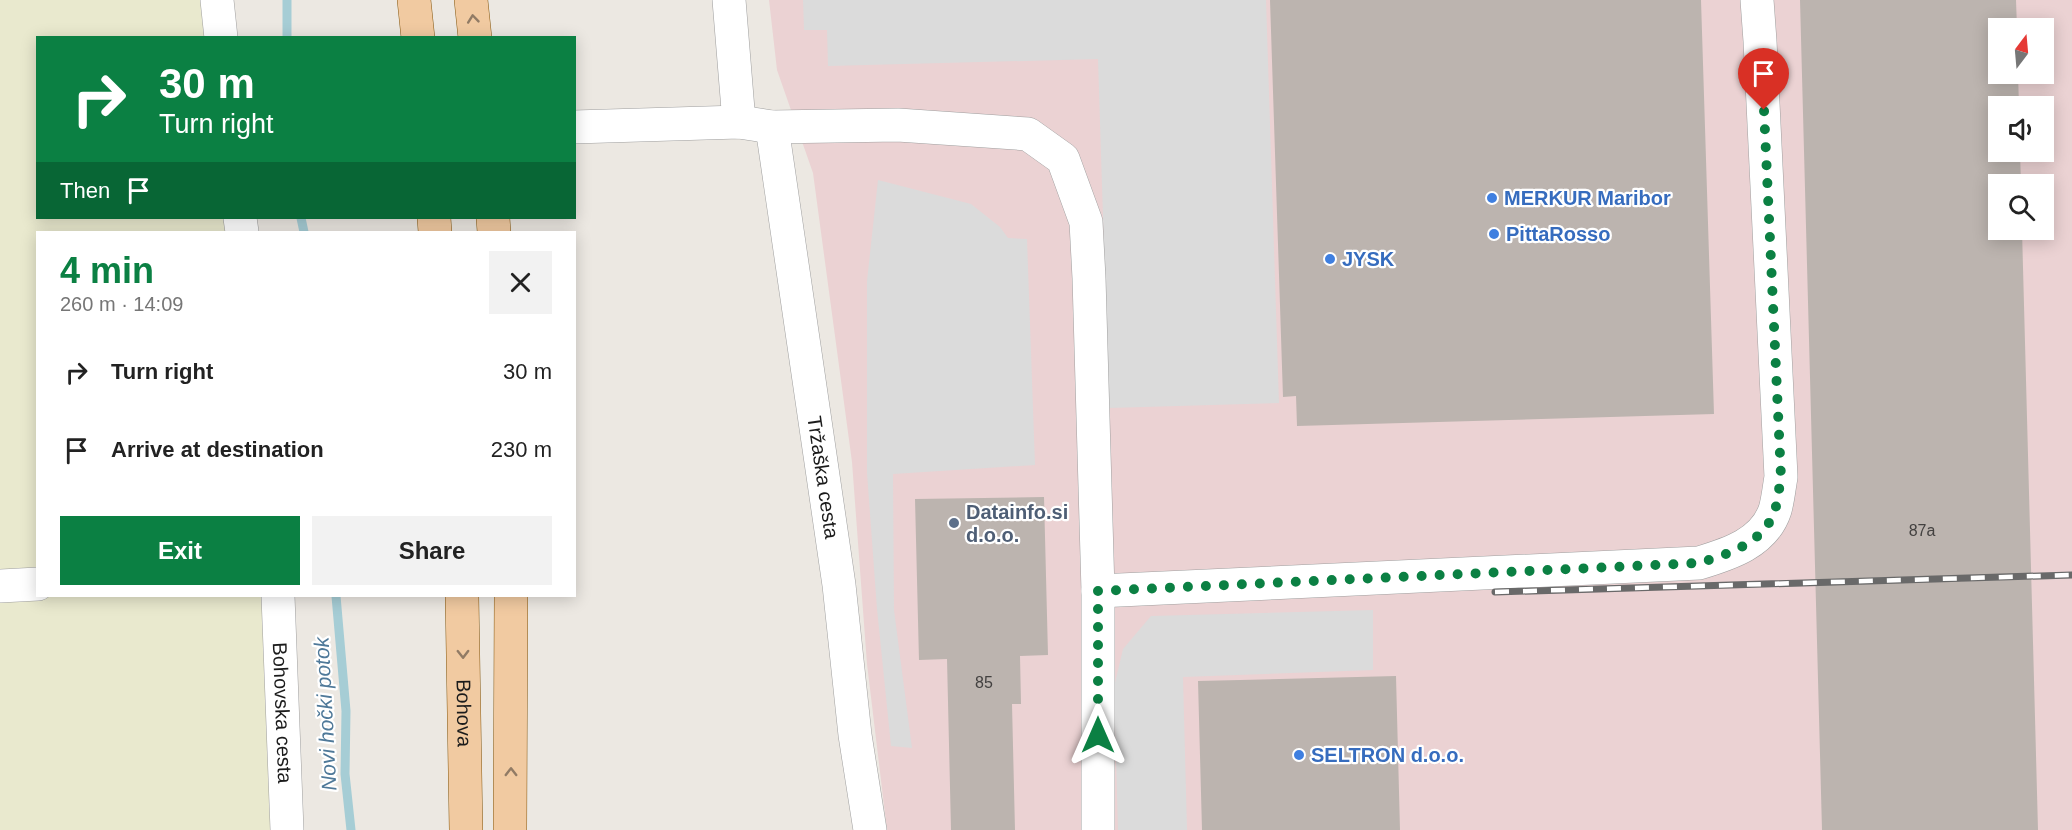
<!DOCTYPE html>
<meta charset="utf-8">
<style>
body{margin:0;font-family:Arial,sans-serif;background:#f2f2f2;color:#222;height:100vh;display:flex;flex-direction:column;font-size:22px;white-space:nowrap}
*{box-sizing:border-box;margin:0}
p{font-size:20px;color:#767676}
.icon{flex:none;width:33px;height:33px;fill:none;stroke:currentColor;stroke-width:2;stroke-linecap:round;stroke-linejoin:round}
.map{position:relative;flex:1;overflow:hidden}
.drawer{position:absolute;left:36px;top:231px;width:540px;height:366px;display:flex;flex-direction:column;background:#fff;border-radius:0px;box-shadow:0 3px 15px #0003}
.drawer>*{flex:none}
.top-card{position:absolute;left:36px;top:36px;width:540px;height:183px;border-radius:0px;box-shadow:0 3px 15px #0003;background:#0b8043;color:#fff;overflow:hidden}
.needle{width:39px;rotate:16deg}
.buttons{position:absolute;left:1988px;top:18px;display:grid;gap:12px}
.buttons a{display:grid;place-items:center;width:66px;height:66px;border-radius:0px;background:#fff;box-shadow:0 3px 15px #0003;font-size:30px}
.pin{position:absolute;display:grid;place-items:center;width:51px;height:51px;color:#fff;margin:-62px -26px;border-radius:50% 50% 50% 0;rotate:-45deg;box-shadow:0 0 6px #0007}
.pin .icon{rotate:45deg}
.me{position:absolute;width:66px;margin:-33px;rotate:0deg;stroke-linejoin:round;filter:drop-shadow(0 0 4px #0008)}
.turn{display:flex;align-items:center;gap:21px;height:126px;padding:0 24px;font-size:27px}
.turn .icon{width:78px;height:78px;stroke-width:2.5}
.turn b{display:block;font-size:42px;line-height:51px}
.then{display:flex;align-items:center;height:57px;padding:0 24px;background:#0003;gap:12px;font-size:22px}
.round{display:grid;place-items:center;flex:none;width:63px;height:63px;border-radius:0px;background:#f2f2f2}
.headline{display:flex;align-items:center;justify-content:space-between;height:102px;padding:0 24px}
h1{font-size:36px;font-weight:700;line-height:45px;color:#0b8043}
.cta{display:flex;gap:12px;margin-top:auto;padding:12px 24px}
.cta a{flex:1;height:69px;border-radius:0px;background:#0b8043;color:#fff;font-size:24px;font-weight:700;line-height:69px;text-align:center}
.cta a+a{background:#f2f2f2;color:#222}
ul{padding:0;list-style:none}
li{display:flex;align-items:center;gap:18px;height:78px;padding:0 24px}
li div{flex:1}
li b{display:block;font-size:22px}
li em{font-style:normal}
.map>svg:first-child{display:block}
.commercial{fill:#ebd2d3;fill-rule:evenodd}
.farmland{fill:#e9e9ce}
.parking{fill:#dbdbdb}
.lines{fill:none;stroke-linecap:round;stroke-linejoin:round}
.stream{stroke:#a6cdd5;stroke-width:9}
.building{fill:#bcb4af}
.minor-casing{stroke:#9f9f9f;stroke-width:34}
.major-casing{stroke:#84570f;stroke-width:34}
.minor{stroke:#fff;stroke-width:33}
.major{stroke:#f1caa1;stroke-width:33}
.rail-casing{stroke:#696969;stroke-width:7}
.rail{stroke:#fff;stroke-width:4.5;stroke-dasharray:14;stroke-linecap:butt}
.oneway{stroke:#917b65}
.route{stroke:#0b8043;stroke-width:10;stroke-dasharray:0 18}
.shop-dot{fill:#3f7fe0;stroke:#fff;stroke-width:2}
.service-dot{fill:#5c6f8a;stroke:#fff;stroke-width:2}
.labels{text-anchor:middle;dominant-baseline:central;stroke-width:4.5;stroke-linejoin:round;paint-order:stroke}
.number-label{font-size:16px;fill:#434140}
.shop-label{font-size:20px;font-weight:bold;fill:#366cbe;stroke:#fff;text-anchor:start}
.street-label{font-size:20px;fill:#1b1b1b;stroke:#fff}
.service-label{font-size:20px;font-weight:bold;fill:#4e5e75;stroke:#fff;text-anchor:start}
.water-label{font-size:21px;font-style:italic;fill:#4f7999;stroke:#fff}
</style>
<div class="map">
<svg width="2072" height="830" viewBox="0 0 2072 830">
<rect width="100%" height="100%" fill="#ece8e2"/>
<path class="commercial" d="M769,0H2072V830H887L867,664L852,462L825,262L813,173L777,70ZM1998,28H2043V74H1998ZM1998,106H2043V152H1998ZM1998,184H2043V230H1998Z"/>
<path class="farmland" d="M0,0H217L221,37L38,38V218H240L242,232H38V596H278L287,830H0Z"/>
<path class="parking" d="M803,0H1266L1279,403L1109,408L1098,59L828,66L827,30H804Z
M878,180L971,204L1000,227L1008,238L1027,239L1035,465L893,474L894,610L912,748L891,746L877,609L867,473V281Z
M1373,610V670L1183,677L1187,830H1118L1114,687L1123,649L1151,616Z"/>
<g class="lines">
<path class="stream" d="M287,0V38
M301,218L304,232
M336,596L346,711L345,774L351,830"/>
</g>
<path class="building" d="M1270,0H1701L1714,414L1297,426L1296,396L1283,397Z
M1800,0H2016L2017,28H1998V74H2018L2019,106H1998V152H2020L2021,184H1998V230H2022L2038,830H1822Z
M1044,497L1048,655L1020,656L1021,704H1012L1015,830H951L947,659L919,660L915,499Z
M1396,676L1400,830H1202L1198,681Z"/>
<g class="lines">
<defs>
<g id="minor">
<path d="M217,0L221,38"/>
<path d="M729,0L739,122"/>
<path d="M574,127L739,122L772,127L898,125L1028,134L1063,159L1086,222L1089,278L1098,591V830"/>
<path id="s1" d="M772,127L839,585L855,735L870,830"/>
<path d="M240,218L242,232"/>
<path d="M0,586L38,584"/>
<path d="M1098,591L1699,563C1729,554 1764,543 1775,510C1778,500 1779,488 1781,477L1760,41L1757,0"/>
<path id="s2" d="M278,596L287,830"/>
</g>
<g id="major">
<path d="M414,0L418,38"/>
<path d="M471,0L475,38"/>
<path d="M434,218L435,232"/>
<path d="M493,218L494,232"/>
<path id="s3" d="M462,596L466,830"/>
<path d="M510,830L511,596"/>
</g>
</defs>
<use href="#minor" class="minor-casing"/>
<use href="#major" class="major-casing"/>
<use href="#minor" class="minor"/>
<use href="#major" class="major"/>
<defs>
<path id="rail" d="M1495,592L2072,575"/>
</defs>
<use href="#rail" class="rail-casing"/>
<use href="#rail" class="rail"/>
</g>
<defs><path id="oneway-chevron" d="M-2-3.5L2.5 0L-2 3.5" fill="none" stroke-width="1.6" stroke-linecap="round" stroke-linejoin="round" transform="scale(1.5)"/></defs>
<g class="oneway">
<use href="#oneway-chevron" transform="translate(473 19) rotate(-96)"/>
<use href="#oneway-chevron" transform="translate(463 654) rotate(89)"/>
<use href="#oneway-chevron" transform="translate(511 772) rotate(-90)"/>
</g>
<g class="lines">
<path class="route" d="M1098,735V591L1699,563C1729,554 1764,543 1775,510C1778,500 1779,488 1781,477L1764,110"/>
</g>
<g class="shop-dot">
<circle cx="1492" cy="198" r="6"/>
<circle cx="1494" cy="234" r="6"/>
<circle cx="1330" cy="259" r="6"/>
<circle cx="1299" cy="755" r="6"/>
</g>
<circle class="service-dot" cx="954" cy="523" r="6"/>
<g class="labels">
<g class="number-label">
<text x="1922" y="530">87a</text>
<text x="984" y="682">85</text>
</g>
<g class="shop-label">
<text x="1504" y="198">MERKUR Maribor</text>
<text x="1506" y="234">PittaRosso</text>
<text x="1342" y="259">JYSK</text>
<text x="1311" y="755">SELTRON d.o.o.</text>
</g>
<g class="street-label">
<text stroke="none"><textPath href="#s1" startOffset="354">Tržaška cesta</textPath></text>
<text stroke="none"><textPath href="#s2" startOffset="117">Bohovska cesta</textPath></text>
<text stroke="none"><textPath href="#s3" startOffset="117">Bohova</textPath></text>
</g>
<g class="service-label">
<text x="966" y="512">Datainfo.si<tspan x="966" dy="23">d.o.o.</tspan></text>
</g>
<g class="water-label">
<text transform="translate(325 714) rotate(-93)">Novi hočki potok</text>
</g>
</g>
</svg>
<div class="buttons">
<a><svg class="needle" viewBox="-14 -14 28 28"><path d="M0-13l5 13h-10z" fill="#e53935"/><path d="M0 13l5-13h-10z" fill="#767676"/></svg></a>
<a><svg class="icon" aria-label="sound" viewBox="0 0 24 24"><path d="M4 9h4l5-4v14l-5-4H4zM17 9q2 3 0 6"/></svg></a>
<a><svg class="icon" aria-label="search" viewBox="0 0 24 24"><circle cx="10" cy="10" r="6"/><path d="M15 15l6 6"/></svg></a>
</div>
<div class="pin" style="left:1764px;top:110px;background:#d93025"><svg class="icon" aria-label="arrive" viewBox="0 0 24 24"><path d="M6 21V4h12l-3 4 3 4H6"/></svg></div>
<svg class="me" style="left:1098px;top:735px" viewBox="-20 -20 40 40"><path d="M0-17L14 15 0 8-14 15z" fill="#0b8043" stroke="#fff" stroke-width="4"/></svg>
<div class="top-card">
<div class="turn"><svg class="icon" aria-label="right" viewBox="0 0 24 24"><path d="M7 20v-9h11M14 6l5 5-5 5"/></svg><div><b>30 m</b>Turn right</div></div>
<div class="then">Then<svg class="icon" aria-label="arrive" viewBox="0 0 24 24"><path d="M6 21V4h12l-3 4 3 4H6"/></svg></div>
</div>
<section class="drawer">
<div class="headline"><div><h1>4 min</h1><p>260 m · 14:09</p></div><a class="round"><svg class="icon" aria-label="close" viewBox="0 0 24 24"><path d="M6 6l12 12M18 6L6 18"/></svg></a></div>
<ul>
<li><svg class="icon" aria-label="right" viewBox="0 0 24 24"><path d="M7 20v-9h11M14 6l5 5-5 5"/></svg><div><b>Turn right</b></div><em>30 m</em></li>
<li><svg class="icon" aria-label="arrive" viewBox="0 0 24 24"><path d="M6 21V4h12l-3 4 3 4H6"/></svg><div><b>Arrive at destination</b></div><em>230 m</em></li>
</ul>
<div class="cta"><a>Exit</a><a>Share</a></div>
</section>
</div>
